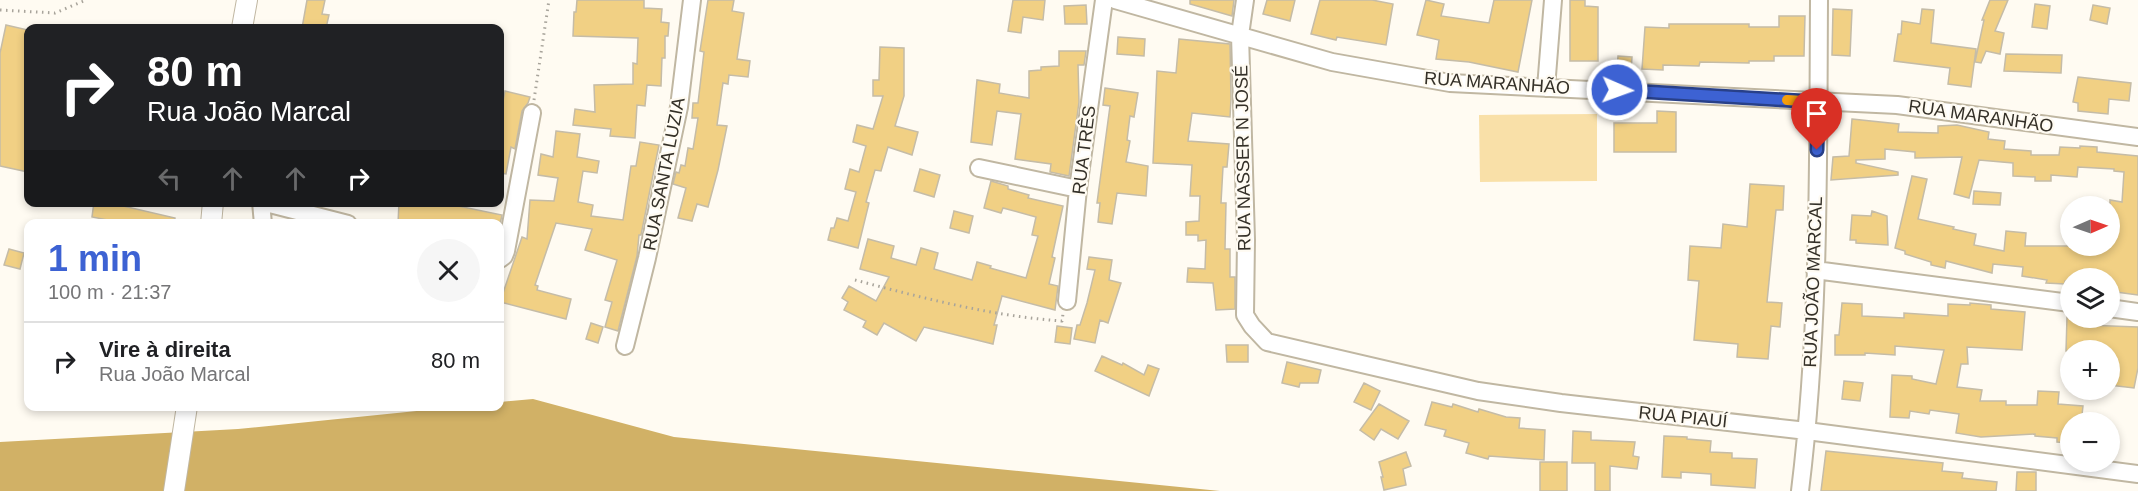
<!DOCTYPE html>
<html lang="pt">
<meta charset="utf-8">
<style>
body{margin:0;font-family:Helvetica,sans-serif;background:#f6f6f6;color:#202124;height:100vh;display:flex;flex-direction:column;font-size:22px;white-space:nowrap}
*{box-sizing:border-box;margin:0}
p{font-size:20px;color:#757577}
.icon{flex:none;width:33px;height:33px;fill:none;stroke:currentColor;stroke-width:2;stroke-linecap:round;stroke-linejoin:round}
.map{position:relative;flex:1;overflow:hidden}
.side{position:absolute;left:24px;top:219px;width:480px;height:192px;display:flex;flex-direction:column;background:#fff;border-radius:12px;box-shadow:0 3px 9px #0003}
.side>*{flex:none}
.guide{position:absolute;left:24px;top:24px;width:480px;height:183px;border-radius:12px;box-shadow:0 3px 9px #0003;background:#202124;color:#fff;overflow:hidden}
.needle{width:39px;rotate:88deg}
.controls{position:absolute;left:2060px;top:196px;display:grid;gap:12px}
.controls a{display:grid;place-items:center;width:60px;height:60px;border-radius:50%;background:#fff;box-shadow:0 3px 9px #0003;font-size:30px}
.pin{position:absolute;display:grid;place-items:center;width:51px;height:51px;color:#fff;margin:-62px -26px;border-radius:50% 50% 50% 0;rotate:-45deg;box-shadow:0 0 6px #0007}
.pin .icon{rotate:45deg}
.me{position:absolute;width:66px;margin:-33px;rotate:92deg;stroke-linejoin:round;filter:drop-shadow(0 0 4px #0008)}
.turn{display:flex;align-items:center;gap:21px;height:126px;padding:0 24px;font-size:27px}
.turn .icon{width:78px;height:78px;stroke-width:2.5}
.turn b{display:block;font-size:42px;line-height:51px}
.lanes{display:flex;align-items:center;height:57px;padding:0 24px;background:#0003;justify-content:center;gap:30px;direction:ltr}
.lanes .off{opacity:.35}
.round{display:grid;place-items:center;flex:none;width:63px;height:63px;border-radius:32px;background:#f6f6f6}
.summary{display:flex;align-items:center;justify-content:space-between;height:102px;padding:0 24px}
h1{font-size:36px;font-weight:800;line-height:45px;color:#3d62d3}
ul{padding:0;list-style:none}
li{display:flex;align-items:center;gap:18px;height:78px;padding:0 24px;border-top:2px solid #e0e0e0}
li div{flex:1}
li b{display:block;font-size:22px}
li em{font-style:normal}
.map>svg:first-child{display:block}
.green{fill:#f9e0a8}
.forest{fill:#d1b166}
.building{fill:#f1d084;stroke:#c5bca7;stroke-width:1.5}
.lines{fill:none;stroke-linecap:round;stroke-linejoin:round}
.minor-casing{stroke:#c0b7a2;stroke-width:20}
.major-casing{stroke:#c0b7a2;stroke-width:22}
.path{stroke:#a8a49b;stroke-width:3;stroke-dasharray:1.5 4.5;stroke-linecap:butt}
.minor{stroke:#fff;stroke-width:16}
.major{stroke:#fff;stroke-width:20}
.route-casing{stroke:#284089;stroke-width:15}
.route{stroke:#3d62d3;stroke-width:10}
.slow{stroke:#f59e0b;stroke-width:10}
.labels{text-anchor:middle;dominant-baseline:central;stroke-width:4.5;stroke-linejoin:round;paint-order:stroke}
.street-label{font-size:18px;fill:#343028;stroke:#fffbf2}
</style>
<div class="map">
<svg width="2138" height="491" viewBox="0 0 2138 491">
<rect width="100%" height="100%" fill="#fffbf2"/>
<path class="green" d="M1597,114V181L1480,182L1479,115Z"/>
<path class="forest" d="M533,399L674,437L1220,491H0V442L238,429L456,407L500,406V402Z"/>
<path class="building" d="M307,0H325L322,14L329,15L326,28H302Z
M577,0H644V8L662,9L661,22L669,23L668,36H665V58H662L661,86L647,85L645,106L637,105L635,138L610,136L611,129L573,125L575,109L595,112L594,85L633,84V63L637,64L638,38L573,36L574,12H576Z
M708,0H734L732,11L744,13L737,59L750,61L748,77L729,75L728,84L723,83L717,125L727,126L718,170L708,207L697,204L692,221L678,218L686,188L673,184L676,172L679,173L681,165L685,166L688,148L693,149L698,118H692L693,103H698L704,52L700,51Z
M1013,0H1045L1043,20L1023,17L1021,33L1008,31Z
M1190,0H1234L1232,16L1190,4Z
M1267,0H1295L1290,21L1263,14Z
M1320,0H1372L1393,4L1386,45L1337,37L1336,40L1311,34Z
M1426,0L1444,4L1441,16L1489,23L1494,0H1532L1518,72L1469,62L1436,59L1439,40L1417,35Z
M1570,0H1585V6L1598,7V61H1570Z
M1990,0H2008L1995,31L2004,33L2000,54L1986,51L1981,63L1975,62L1984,20H1982Z
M2035,4L2050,6L2047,29L2032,27Z
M1086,5L1087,24H1065L1064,6Z
M2093,5L2110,8L2107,24L2090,20Z
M1833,9L1852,10L1850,56L1832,55Z
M1922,9L1934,10L1931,43L1976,49L1971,87L1948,84L1950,68L1894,61L1898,34H1901L1902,21L1920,24Z
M1779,16H1805L1804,56H1774V61H1749V63L1700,62L1699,66L1663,65V70L1642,69L1645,27L1669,28V24H1749V27H1779Z
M6,25L28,30V172L0,166V53Z
M1118,37L1145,39L1144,56L1117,54Z
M1179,39L1230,44L1231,99L1230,117L1192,113L1188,141L1229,144L1227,167H1223L1221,203H1226L1225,249H1230V277H1235V309L1216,310L1213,283L1187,282L1188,268L1205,269L1206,240L1198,241V235H1186V222L1199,221L1200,196H1190L1192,165L1153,163L1157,71L1176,73Z
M880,47L904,48V96L895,126L918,132L912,155L888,147L881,171L875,170L866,202L869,203L858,248L828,240L831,228H834L837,218L848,221L856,192L845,189L850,169L859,172L866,146L853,142L857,125L873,129L883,96H873V80H879Z
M1059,51H1086L1084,65H1078L1079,102L1069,176L1050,172L1051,164L1015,159L1021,114L997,111L992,145L971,142L977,80L1000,84L999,93L1029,98V71L1041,70V67L1059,66Z
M2006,54L2062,55L2061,73L2004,71Z
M1618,56L1632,57L1631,72H1617Z
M2078,77L2131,83L2129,101L2109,99L2108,114L2078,111V103L2073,102Z
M1105,88L1138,93L1134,117L1130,116L1127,140L1130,141L1126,162L1148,166L1146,196L1117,193L1112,224L1098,222L1100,203H1097L1110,106L1103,105Z
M505,91L530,97L528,103L522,111L515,149L511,147L506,174L500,173V115Z
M1657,111L1676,112V152H1614V123H1657Z
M1852,119L1899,124L1898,132L1938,133V126L1957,125L1989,132L1988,139L2005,141L2004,149L2031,151V155H2059L2060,147L2080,148V146L2097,147V152L2138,156V295L2109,291V279H2070V281H2065V284L2046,283L2047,280L2022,276L2023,267L1993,264L1992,273L1946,261L1945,268L1931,265V262L1905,254V251L1895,248L1912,176L1927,179L1918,219L1954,227L1953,229L1976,234L1974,245L2004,251L2006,231L2026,233L2025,246H2109L2110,200L2122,202L2124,172L2114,171V169L2078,167L2077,177L2051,175V181H2035V177L2013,176V163L1979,160L1969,198L1954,194L1962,157L1915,158V152L1885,149V159L1856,160V163L1898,172V175L1831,180L1833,157L1849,156Z
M556,131L580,134L577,157L599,161L597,173L583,171L578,202L593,205L591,216L623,220L631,166H636L640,142L659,145L641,235H639L637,256L618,331L605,327L612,302L605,300L617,260L585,250L592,229L556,223L535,285L538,286L537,290L571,299L566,319L500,302L522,237L527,239L530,200L554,201L558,178L538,175L541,154L553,157Z
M920,169L940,175L934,197L914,191Z
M991,181L1008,186V189L1029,195L1028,198L1063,206L1052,257L1055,258L1049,284L1058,286L1055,310L1002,296L994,325H997L993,344L924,327L916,341L884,323L877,335L863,327L866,321L844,310L848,302L842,298L849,286L876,301L889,277L860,269L868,239L894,246L891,258L916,265L921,248L938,253L934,269L972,280L977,262L991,266L990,268L1026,278L1038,236L1032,235L1036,217L1003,208L1001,213L984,208Z
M1750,184L1784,186L1783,210H1776L1767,302L1782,303L1780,327L1771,326L1768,359L1737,357L1738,344L1694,340L1699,281L1688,280L1690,246L1721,248L1723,224L1747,227Z
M1974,191L2001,193L2000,205L1973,204Z
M94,202H106L175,218L174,224H128L92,217Z
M399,202H459L458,206L502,215L500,224H398Z
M954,211L973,216L969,233L950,228Z
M1872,211L1887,216L1888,245L1856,243V240H1850L1852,215L1871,216Z
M9,249L24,253L20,269L4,265Z
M1089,257L1112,260L1109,280L1121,283L1108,323L1100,320L1095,343L1074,339L1077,325H1080L1087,303L1095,270L1087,269Z
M1842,303L1862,304V316L1904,318V313L1948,316V304L1970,305V303L1991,305V309L2025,312L2022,350L1967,347L1968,364H1961L1957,387L1982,390L1980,401H2006V405H2037L2038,391L2059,392L2058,404L2083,406L2081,423H2070V443L2057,442V438L2035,436V434L1981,437L1956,433L1959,414L1930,410L1929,414L1910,411L1909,418L1890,417L1892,375L1912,376V379L1936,384L1944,350L1895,346V355L1865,353V355H1835V335H1839Z
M2067,317L2085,318V325L2138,327V368L2134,388L2109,385V351H2066Z
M591,323L603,327L598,343L586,339Z
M1057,326L1072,328L1070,344L1055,342Z
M1226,345H1248V362H1227Z
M1102,356L1122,365L1123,363L1144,375L1148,365L1159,369L1149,396L1095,371Z
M1287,362L1321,370L1318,383H1300L1299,387L1282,383Z
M1844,381L1863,383L1860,401L1842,399Z
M1364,383L1380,391L1371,410L1354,402Z
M1432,402L1452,407L1453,404L1478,412L1479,409L1506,417L1520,418L1519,428L1545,430L1544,460L1489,456L1488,459L1466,453L1469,443L1444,436L1446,430L1425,425Z
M1379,404L1409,421L1398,439L1381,429L1374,440L1360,430Z
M1573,431L1591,432V440L1635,442L1633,456L1639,457L1637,469L1610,466V491H1595V463H1572Z
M1664,436L1687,437V439L1711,441L1710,452L1732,453V458L1757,459L1755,488L1711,485V474L1681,472V478L1662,477Z
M1826,451L1943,463L1942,471L1963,473L1962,478L1997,482L1996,491H1821Z
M1406,452L1411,466L1403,469L1406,485L1384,490L1381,477H1383L1379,462Z
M1540,462H1567V491H1540Z
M2017,472H2036V491H2016Z"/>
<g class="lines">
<defs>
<path id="minor" d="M1115,0L1332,62L1450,83L1897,105L2138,137
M1245,0L1240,35L1246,240L1245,315L1252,326L1267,342L1478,391L1561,403L1807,431L2138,474
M1546,88L1553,0
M979,168L1078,189
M261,202L263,224
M262,202L348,224
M500,259L504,256L506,251L532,113
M1815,270L2070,303
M1067,301L1078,189L1104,0
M2109,308L2138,312
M625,346L647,258L679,107L692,0
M1800,491C1820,329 1818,163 1819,0"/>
<path id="major" d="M242,28L247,0
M211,224L213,202
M174,491L187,406"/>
</defs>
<use href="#minor" class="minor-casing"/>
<use href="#major" class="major-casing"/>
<path class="path" d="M0,10L55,13L86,0
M534,100L549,0
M855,280C923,298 991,316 1062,321L1063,314"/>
<use href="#minor" class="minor"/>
<use href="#major" class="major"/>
</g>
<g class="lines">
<defs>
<path id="route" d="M1617,90L1818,102L1817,150"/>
</defs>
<use href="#route" class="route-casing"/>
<use href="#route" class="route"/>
<path class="slow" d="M1787,100L1818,102V121"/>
</g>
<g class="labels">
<g class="street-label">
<text transform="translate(1497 83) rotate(4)">RUA MARANHÃO</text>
<text transform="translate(1981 116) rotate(8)">RUA MARANHÃO</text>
<text transform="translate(1084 150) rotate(-83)">RUA TRÊS</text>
<text transform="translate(1243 158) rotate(-91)">RUA NASSER N JOSÉ</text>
<text transform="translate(664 174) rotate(-79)">RUA SANTA LUZIA</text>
<text transform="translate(1813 282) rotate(-88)">RUA JOÃO MARCAL</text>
<text transform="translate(1683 417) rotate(6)">RUA PIAUÍ</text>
</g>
</g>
</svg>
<div class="controls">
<a><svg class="needle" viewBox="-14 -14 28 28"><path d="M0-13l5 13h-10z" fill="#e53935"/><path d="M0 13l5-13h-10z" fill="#757577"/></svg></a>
<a><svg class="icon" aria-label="layers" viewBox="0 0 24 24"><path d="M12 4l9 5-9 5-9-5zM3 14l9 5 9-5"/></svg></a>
<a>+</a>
<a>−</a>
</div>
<div class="pin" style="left:1817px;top:150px;background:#d93025"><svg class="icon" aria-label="arrive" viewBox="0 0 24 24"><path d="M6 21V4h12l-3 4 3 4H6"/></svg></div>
<svg class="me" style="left:1617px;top:90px" viewBox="-20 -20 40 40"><circle r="17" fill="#3d62d3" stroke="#fff" stroke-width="3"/><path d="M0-11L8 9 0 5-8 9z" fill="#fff"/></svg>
<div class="guide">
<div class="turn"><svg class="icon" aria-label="right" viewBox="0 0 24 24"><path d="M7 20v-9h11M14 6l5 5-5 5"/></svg><div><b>80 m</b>Rua João Marcal</div></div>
<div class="lanes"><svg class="icon off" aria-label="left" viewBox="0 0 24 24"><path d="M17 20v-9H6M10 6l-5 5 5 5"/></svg><svg class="icon off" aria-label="ahead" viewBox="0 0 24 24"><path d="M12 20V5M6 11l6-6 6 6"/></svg><svg class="icon off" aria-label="ahead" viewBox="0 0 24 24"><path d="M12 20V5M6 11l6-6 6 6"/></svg><svg class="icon" aria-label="right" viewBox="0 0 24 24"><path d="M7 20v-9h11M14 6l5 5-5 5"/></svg></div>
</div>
<section class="side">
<div class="summary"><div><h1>1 min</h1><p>100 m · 21:37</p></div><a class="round"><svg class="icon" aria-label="close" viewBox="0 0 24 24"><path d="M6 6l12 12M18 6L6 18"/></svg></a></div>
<ul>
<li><svg class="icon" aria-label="right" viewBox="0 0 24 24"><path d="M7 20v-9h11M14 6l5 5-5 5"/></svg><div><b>Vire à direita</b><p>Rua João Marcal</p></div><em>80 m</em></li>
</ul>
</section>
</div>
